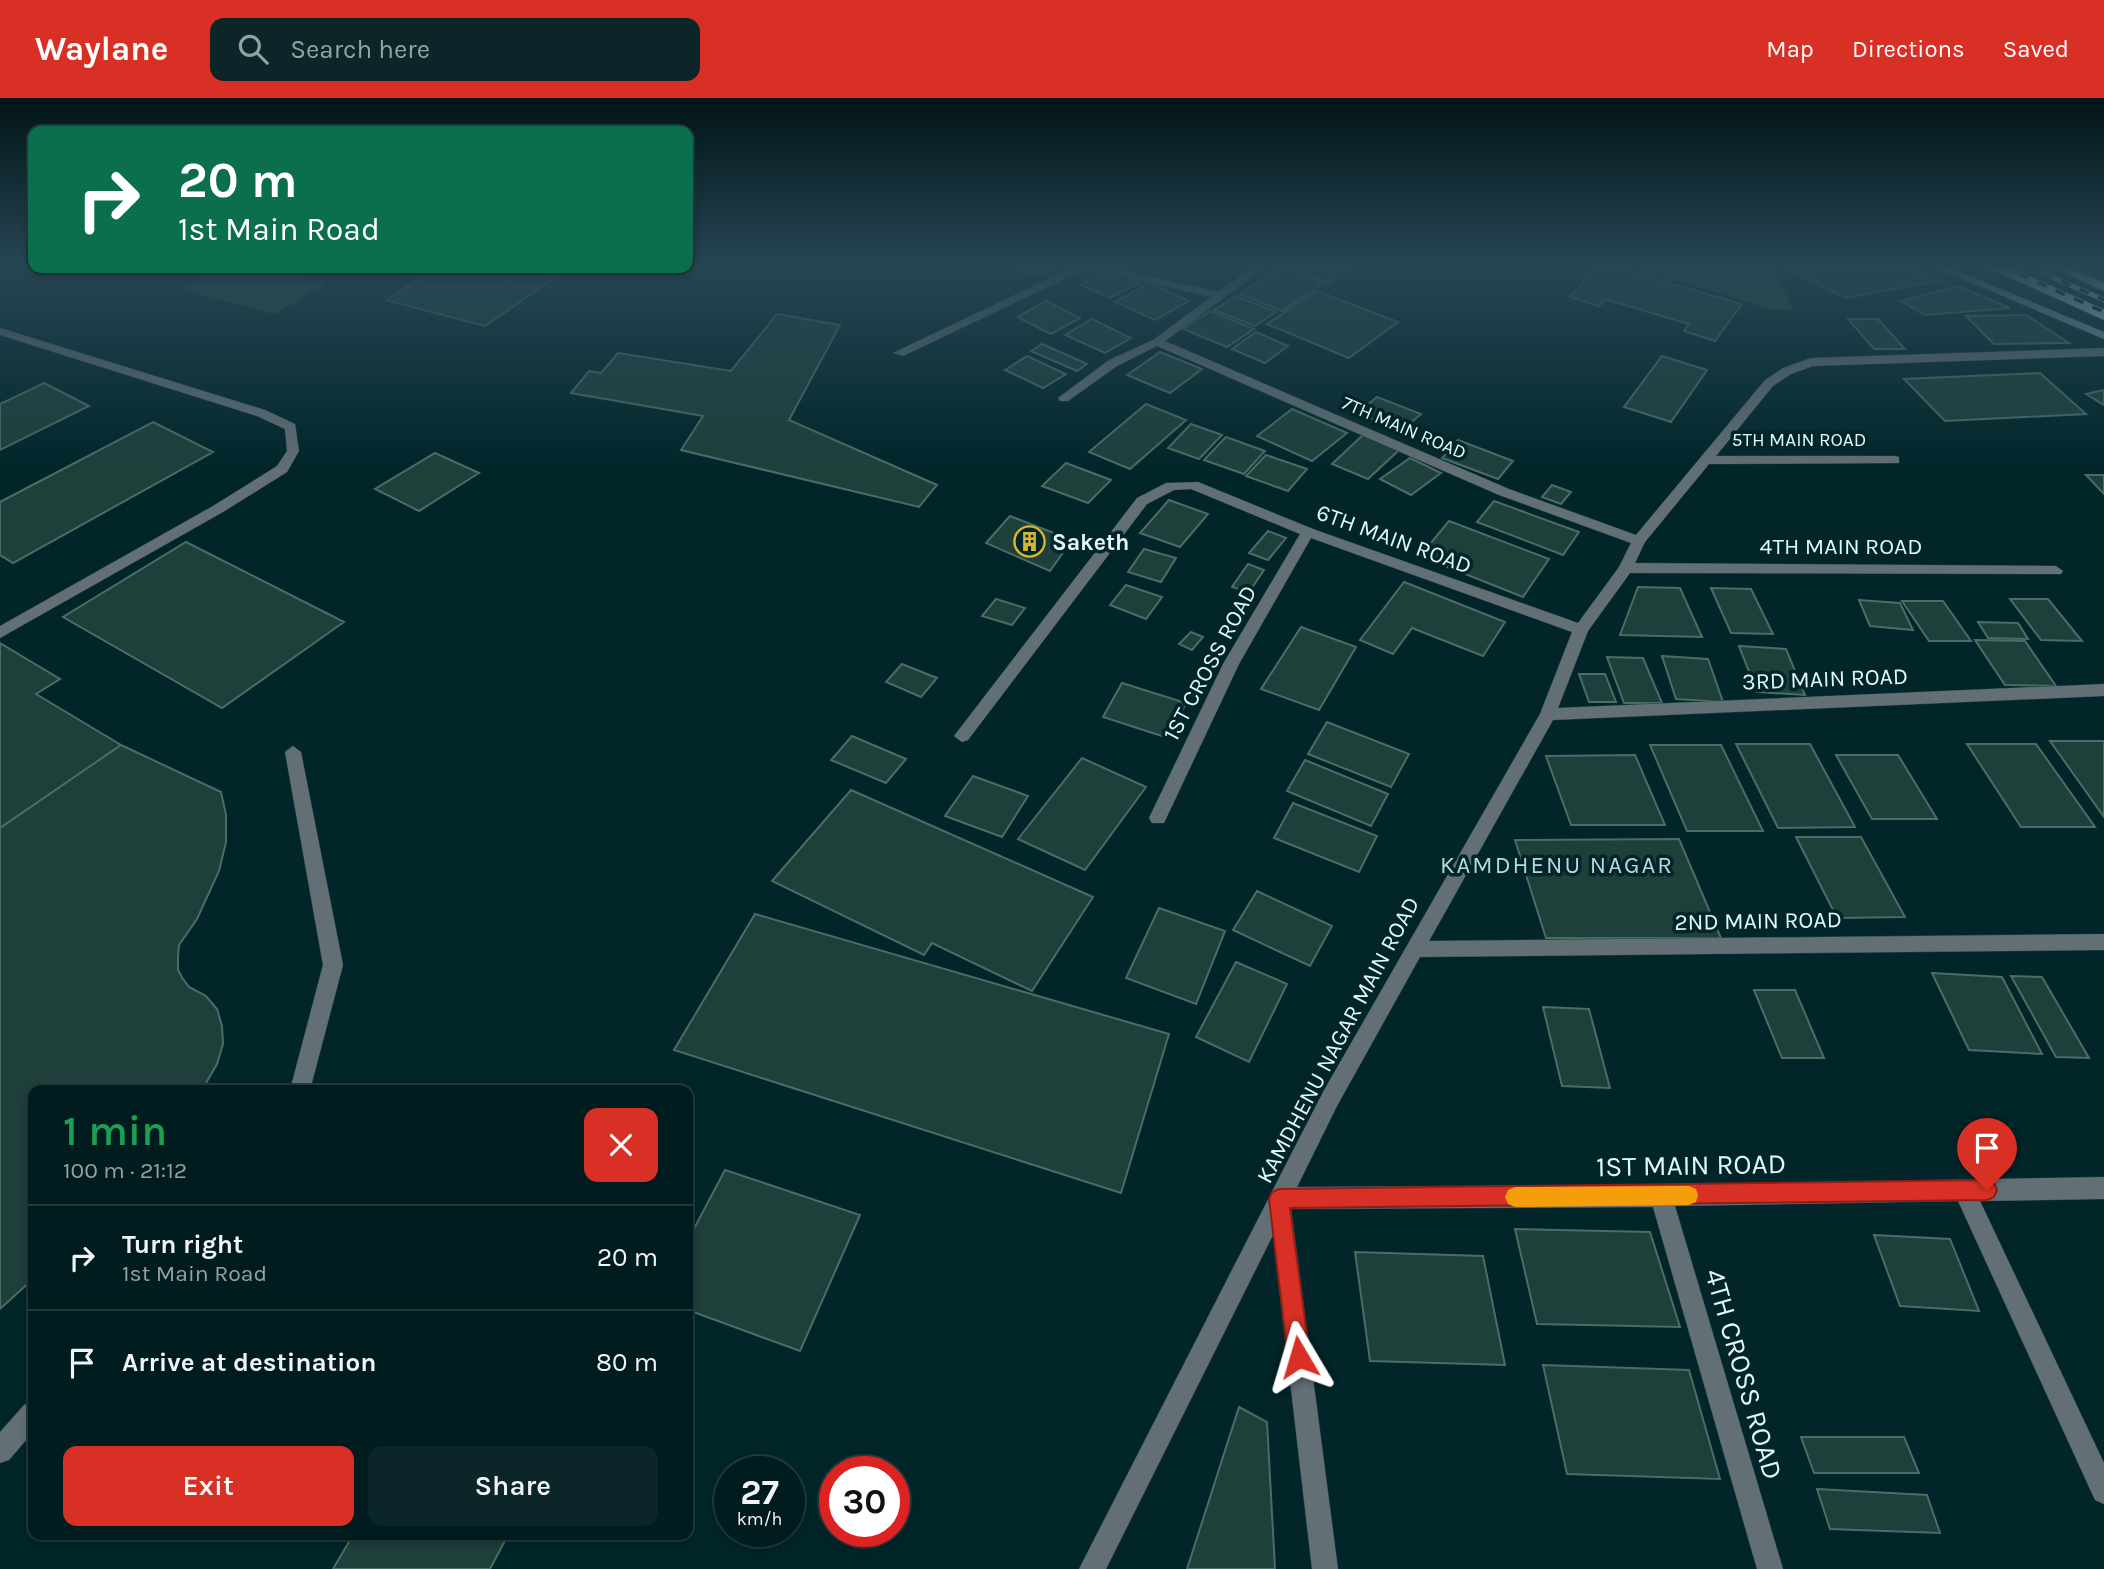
<!DOCTYPE html>
<meta charset="utf-8">
<style>
body{margin:0;font-family:Karla,sans-serif;background:#0b2528;color:#f1f3f6;height:100vh;display:flex;flex-direction:column;font-size:26px;white-space:nowrap}
*{box-sizing:border-box;margin:0}
p{font-size:23px;color:#96a1a4}
.icon{flex:none;width:38px;height:38px;fill:none;stroke:currentColor;stroke-width:2;stroke-linecap:round;stroke-linejoin:round}
.map{position:relative;flex:1;overflow:hidden}
.drawer{position:absolute;left:28px;top:987px;width:665px;height:455px;display:flex;flex-direction:column;background:#011c1f;border-radius:14px;box-shadow:0 4px 10px #0003,0 0 0 2px #233a3d}
.drawer>*{flex:none}
.hud{position:absolute;left:28px;top:28px;width:665px;height:147px;border-radius:14px;box-shadow:0 4px 10px #0003,0 0 0 2px #233a3d;background:#0b6e4f;color:#fff;overflow:hidden}
.speed{position:absolute;left:714px;top:1358px;display:flex;gap:14px;font-size:35px;font-weight:700;text-align:center}
.speed>*{display:grid;place-content:center;width:91px;height:91px;border-radius:50%;background:#011c1f;box-shadow:0 4px 10px #0003,0 0 0 2px #233a3d;line-height:1}
.speed small{font-size:18px;font-weight:400}
.speed .limit{border:10px solid #d22;background:#fff;color:#111}
.pin{position:absolute;display:grid;place-items:center;width:60px;height:60px;color:#fff;margin:-72px -30px;border-radius:50% 50% 50% 0;rotate:-45deg;box-shadow:0 0 7px #0007}
.pin .icon{rotate:45deg}
.me{position:absolute;width:77px;margin:-38px;rotate:353deg;stroke-linejoin:round;filter:drop-shadow(0 0 5px #0008)}
.turn{display:flex;align-items:center;gap:24px;height:147px;padding:0 35px;font-size:32px}
.turn .icon{width:91px;height:91px;stroke-width:2.5}
.turn b{display:block;font-size:49px;line-height:60px}
.round{display:grid;place-items:center;flex:none;width:74px;height:74px;border-radius:14px;background:#0b2528}
.headline{display:flex;align-items:center;justify-content:space-between;height:119px;padding:0 35px}
h1{font-size:42px;font-weight:600;line-height:52px;color:#1e9e55}
.cta{display:flex;gap:14px;margin-top:auto;padding:14px 35px}
.cta a{flex:1;height:80px;border-radius:14px;background:#d93025;color:#fff;font-size:28px;font-weight:600;line-height:80px;text-align:center}
.cta a+a{background:#0b2528;color:#f1f3f6}
ul{padding:0;list-style:none}
li{display:flex;align-items:center;gap:21px;height:105px;padding:0 35px;border-top:2px solid #233a3d}
li div{flex:1}
li b{display:block;font-size:26px}
li em{font-style:normal}
header{display:flex;align-items:center;gap:42px;box-sizing:border-box;height:98px;padding:0 35px;background:#d93025;color:#fff}
header strong{font-size:33px}
nav{display:flex;gap:38px;margin-inline-start:auto;font-size:24px}
.search{width:490px;height:63px;background:#0b2528;display:flex;align-items:center;gap:18px;box-sizing:border-box;padding:0 24px;border-radius:14px;color:#96a1a4;font-size:26px}
.map>svg:first-child{display:block}
.green{fill:#20523a}
.building{fill:#1e3f3a;stroke:#4b6d67;stroke-width:2}
.lines{fill:none;stroke-linecap:round;stroke-linejoin:round}
.lane-casing{stroke:#214246;stroke-width:1}
.street-casing{stroke:#214246;stroke-width:1}
.secondary-casing{stroke:#214246;stroke-width:1}
.highway-casing{stroke:#214246;stroke-width:2}
.lane{fill:#626f75;fill-rule:evenodd}
.street{fill:#626f75;fill-rule:evenodd}
.secondary{fill:#889ca6;fill-rule:evenodd}
.highway{fill:#bfe0ef;fill-rule:evenodd}
.rail-casing{stroke:#cbe0e2;stroke-width:5}
.rail{stroke:#012529;stroke-width:3.5;stroke-dasharray:10;stroke-linecap:butt}
.route{fill:#d93025;stroke:#8d1f18;stroke-width:2}
.slow{fill:#f59e0b}
.labels{text-anchor:middle;dominant-baseline:central;stroke-width:7;stroke-linejoin:round;paint-order:stroke}
.far-street-label{font-size:19px;fill:#e4f7f9;stroke:#012529}
.street-label{font-size:23px;fill:#e4f7f9;stroke:#012529}
.poi-label{font-size:23px;font-weight:bold;fill:#e4f7f9;stroke:#012529;text-anchor:start}
.neighbourhood-label{font-size:24px;letter-spacing:2px;fill:#b4d9de;stroke:#012529}
.near-street-label{font-size:28px;fill:#e4f7f9;stroke:#012529}
</style>
<header>
<strong>Waylane</strong>
<div class="search"><svg class="icon" aria-label="search" viewBox="0 0 24 24"><circle cx="10" cy="10" r="6"/><path d="M15 15l6 6"/></svg>Search here</div>
<nav><a>Map</a><a>Directions</a><a>Saved</a></nav>
</header>
<div class="map">
<svg width="2104" height="1471" viewBox="0 0 2104 1471">
<rect width="100%" height="100%" fill="#012529"/>
<path class="green" d="M1629,168H1772L1794,213L1771,211Z
M218,170H268L327,185L275,216L180,191Z"/>
<path class="building" d="M1018,168H1054L1044,178L1014,172Z
M1281,168H1348L1350,169L1328,185Z
M1598,168H1610L1742,206L1715,243L1684,233L1689,226L1605,201L1599,208L1570,199Z
M1782,168H1900L1937,183L1846,200Z
M1282,169L1324,185L1282,213L1240,196Z
M437,170H569L485,228L386,202Z
M1109,172L1141,184L1110,200L1081,187Z
M1149,185L1189,203L1155,222L1115,204Z
M1958,188L2010,210L1925,217L1901,203Z
M1317,193L1398,224L1349,260L1267,226Z
M1236,198L1276,214L1255,228L1214,212Z
M1046,203L1080,220L1051,236L1017,219Z
M1210,213L1254,231L1227,249L1183,231Z
M777,216L840,227L789,322L937,387L919,409L681,352L703,318L571,295L589,273L601,275L618,255L731,273Z
M2026,217L2069,245L1994,246L1966,218Z
M1092,221L1131,240L1105,255L1065,237Z
M1848,221H1878L1905,251H1874Z
M1256,234L1288,248L1265,265L1232,251Z
M1042,246L1087,266L1077,273L1031,253Z
M1160,254L1202,271L1170,295L1127,277Z
M1027,258L1066,276L1043,290L1005,272Z
M1662,258L1707,272L1671,324L1624,309Z
M2040,275L2086,316L1945,323L1904,281Z
M44,285L89,308L0,352V306Z
M2104,292V307L2086,296Z
M1377,299L1421,316L1401,333L1357,315Z
M1146,306L1186,322L1130,371L1089,354Z
M1292,311L1347,335L1312,363L1257,338Z
M153,324L213,354L13,465L0,457V404Z
M1191,326L1222,337L1199,361L1168,350Z
M1363,337L1399,352L1368,381L1332,366Z
M1226,339L1265,353L1244,376L1204,362Z
M1458,342L1513,363L1498,381L1442,360Z
M435,355L479,375L419,413L375,391Z
M1266,357L1307,371L1288,393L1246,378Z
M1410,360L1441,375L1411,397L1380,381Z
M1066,365L1111,382L1088,405L1042,388Z
M2086,377H2104V396Z
M1552,387L1571,394L1561,406L1542,399Z
M1169,402L1208,416L1180,449L1140,435Z
M1494,403L1579,434L1563,457L1477,424Z
M1010,418L1072,442L1050,473L986,445Z
M1449,423L1549,461L1523,499L1420,458Z
M1268,433L1286,440L1268,462L1249,455Z
M186,444L344,524L222,610L63,519Z
M1144,451L1176,460L1161,484L1128,474Z
M1248,466L1264,472L1249,494L1232,489Z
M1404,484L1505,524L1483,558L1412,530L1393,556L1360,542Z
M1126,487L1162,499L1146,521L1110,507Z
M1638,489L1680,490L1702,539L1620,537Z
M1711,490L1751,491L1773,536L1731,535Z
M996,501L1025,510L1012,527L982,518Z
M2010,501H2048L2082,543L2041,542Z
M1859,502L1900,505L1913,532L1870,528Z
M1902,503H1943L1971,543H1929Z
M1978,524L2018,525L2028,541L1988,540Z
M1301,529L1356,549L1319,612L1261,591Z
M1191,534L1203,539L1192,552L1179,546Z
M1975,542L2025,543L2056,588L2005,587Z
M0,545L60,581L36,596L121,647L0,730Z
M1739,548L1786,551L1805,597L1757,594Z
M1662,558L1708,561L1723,604L1676,601Z
M1607,559L1643,560L1662,605H1624Z
M902,566L937,580L921,599L886,584Z
M1579,576H1605L1616,604H1589Z
M1122,585L1186,605L1168,640L1103,619Z
M1327,624L1409,656L1391,689L1308,656Z
M852,638L906,661L886,685L831,662Z
M2050,643H2104V719Z
M1736,646H1810L1855,729L1778,730Z
M1967,646H2036L2095,729H2021Z
M121,647L221,694L226,717V744L219,773L197,821L179,847L178,859V872L183,881L189,889L206,898L217,911L222,928L223,946L217,966L202,992H33V1181L0,1211V730Z
M1650,647H1721L1763,733H1687Z
M1635,657L1665,727H1571L1546,658Z
M1836,657H1898L1937,721H1872Z
M1082,660L1146,689L1085,772L1018,741Z
M1305,662L1388,696L1371,728L1287,693Z
M973,678L1028,698L1002,739L945,718Z
M851,692L1093,799L1032,893L932,845L924,857L772,783Z
M1293,705L1377,738L1359,774L1274,740Z
M1796,739H1861L1905,819L1837,820Z
M1679,741L1721,840H1546L1515,742Z
M1257,793L1332,828L1310,868L1233,832Z
M1159,810L1225,833L1196,906L1126,880Z
M755,816L1169,936L1121,1095L674,952Z
M1236,864L1287,886L1249,964L1196,939Z
M1932,875L2002,879L2042,956L1969,952Z
M2011,878L2042,879L2089,960L2056,959Z
M1754,892H1795L1824,960H1782Z
M1543,909L1589,911L1610,990L1562,988Z
M725,1072L860,1117L800,1253L688,1212V1142Z
M1515,1131L1650,1134L1680,1229L1537,1226Z
M1874,1137L1950,1141L1979,1213L1900,1208Z
M1355,1154L1483,1158L1505,1267L1370,1263Z
M1543,1267L1689,1272L1720,1381L1567,1376Z
M1239,1309L1267,1324L1275,1471H1187Z
M1801,1339H1904L1919,1375H1814Z
M1817,1391L1927,1397L1940,1435L1830,1431Z
M353,1437H508L490,1471H333Z"/>
<g class="lines">
<defs>
<path id="lane" d="M0,230L265,312L295,326L299,353L287,374L223,414L0,540V528L213,408L277,368L287,353L285,331L257,318L0,237Z
M293,648L301,654L343,867L310,992H290L323,867L285,654Z
M33,1304V1334L9,1362L0,1365V1334L24,1307Z"/>
<path id="street" d="M1076,168H1104L1218,194L1255,168H1267L1165,243L1509,391L1636,437L1765,282L1783,270L1811,260L2104,250V258L1813,268L1791,276L1773,288L1716,358H1894L1899,359V365L1709,366L1645,444L1635,465L2056,468L2063,473L2061,476L1630,475L1588,533L1558,610L2104,586V598L1553,622L1429,843L2104,836V852L1420,859L1337,1008L1297,1089L1661,1087L2104,1079V1101L1980,1103L2104,1365V1406L2095,1402L1958,1103L1675,1108L1783,1471H1757L1653,1109L1291,1111L1338,1471H1312L1273,1137L1106,1471H1079L1323,994L1540,616L1572,534L1311,440L1239,566L1164,725H1152L1149,720L1223,566L1300,436L1191,391L1174,392L1147,406L968,642L962,644L954,638L1137,400L1166,385L1198,384L1313,431L1578,525L1619,469L1631,445L1499,397L1157,248L1117,268L1068,303H1060L1058,300L1109,262L1153,242L1211,199L1088,170L903,258L893,255Z"/>
<path id="secondary" d="M1932,168H1946L2104,234V241Z"/>
<path id="highway" d="M1984,168H2000L2104,213V222Z
M2049,168H2065L2104,184V193Z"/>
</defs>
<use href="#lane" class="lane-casing"/>
<use href="#street" class="street-casing"/>
<use href="#secondary" class="secondary-casing"/>
<use href="#highway" class="highway-casing"/>
<use href="#lane" class="lane"/>
<use href="#street" class="street"/>
<use href="#secondary" class="secondary"/>
<use href="#highway" class="highway"/>
<defs>
<path id="rail" d="M2001,168L2104,214
M2043,175L2104,202"/>
</defs>
<use href="#rail" class="rail-casing"/>
<use href="#rail" class="rail"/>
</g>
<linearGradient id="sky" x2="0" y2="1"><stop stop-color="#011417"/><stop offset="0.45" stop-color="#274654"/><stop offset="1" stop-color="#274654" stop-opacity="0"/></linearGradient>
<rect width="2104" height="374" fill="url(#sky)"/>
<path class="route" d="M1987,1082L1994,1085L1997,1092L1994,1099L1987,1102L1290,1110L1310,1259L1306,1267L1299,1270L1291,1267L1288,1259L1269,1101L1272,1094L1279,1091Z"/>
<path class="slow" d="M1689,1088L1696,1091L1698,1097L1696,1104L1689,1107L1515,1109L1508,1106L1505,1099L1508,1092L1515,1089Z"/>
<defs>
<symbol id="building-ring" viewBox="-11 -11 22 22"><circle r="9.5" fill="#012529" stroke="#d8b434" stroke-width="1.5"/><path d="M-4-6H4V6H1V3H-1V6H-4ZM-2.5-4.3h1.7v1.8h-1.7ZM.8-4.3h1.7v1.8H.8ZM-2.5-1h1.7V.8h-1.7ZM.8-1h1.7V.8H.8Z" fill="#d8b434"/></symbol>
</defs>
<g fill-rule="evenodd">
<use href="#building-ring" x="1012" y="426" width="35" height="35"/>
</g>
<g class="labels">
<g class="far-street-label">
<text transform="translate(1404 330) rotate(23)">7TH MAIN ROAD</text>
<text x="1799" y="342">5TH MAIN ROAD</text>
</g>
<g class="street-label">
<text transform="translate(1394 441) rotate(20)">6TH MAIN ROAD</text>
<text x="1841" y="448">4TH MAIN ROAD</text>
<text transform="translate(1210 565) rotate(-62)">1ST CROSS ROAD</text>
<text transform="translate(1825 581) rotate(-2)">3RD MAIN ROAD</text>
<text transform="translate(1758 823) rotate(-1)">2ND MAIN ROAD</text>
<text transform="translate(1338 942) rotate(-62)">KAMDHENU NAGAR MAIN ROAD</text>
</g>
<g class="poi-label">
<text x="1052" y="444">Saketh</text>
</g>
<g class="neighbourhood-label">
<text x="1557" y="767">KAMDHENU NAGAR</text>
</g>
<g class="near-street-label">
<text transform="translate(1691 1067) rotate(-1)">1ST MAIN ROAD</text>
<text transform="translate(1744 1276) rotate(74)">4TH CROSS ROAD</text>
</g>
</g>
</svg>
<div class="speed"><div>27<small>km/h</small></div><div class="limit">30</div></div>
<div class="pin" style="left:1987px;top:1092px;background:#d93025"><svg class="icon" aria-label="arrive" viewBox="0 0 24 24"><path d="M6 21V4h12l-3 4 3 4H6"/></svg></div>
<svg class="me" style="left:1299px;top:1259px" viewBox="-20 -20 40 40"><path d="M0-17L14 15 0 8-14 15z" fill="#d93025" stroke="#fff" stroke-width="4"/></svg>
<div class="hud">
<div class="turn"><svg class="icon" aria-label="right" viewBox="0 0 24 24"><path d="M7 20v-9h11M14 6l5 5-5 5"/></svg><div><b>20 m</b>1st Main Road</div></div>
</div>
<section class="drawer">
<div class="headline"><div><h1>1 min</h1><p>100 m · 21:12</p></div><a class="round" style="background:#d93025;color:#fff"><svg class="icon" aria-label="close" viewBox="0 0 24 24"><path d="M6 6l12 12M18 6L6 18"/></svg></a></div>
<ul>
<li><svg class="icon" aria-label="right" viewBox="0 0 24 24"><path d="M7 20v-9h11M14 6l5 5-5 5"/></svg><div><b>Turn right</b><p>1st Main Road</p></div><em>20 m</em></li>
<li><svg class="icon" aria-label="arrive" viewBox="0 0 24 24"><path d="M6 21V4h12l-3 4 3 4H6"/></svg><div><b>Arrive at destination</b></div><em>80 m</em></li>
</ul>
<div class="cta"><a>Exit</a><a>Share</a></div>
</section>
</div>
